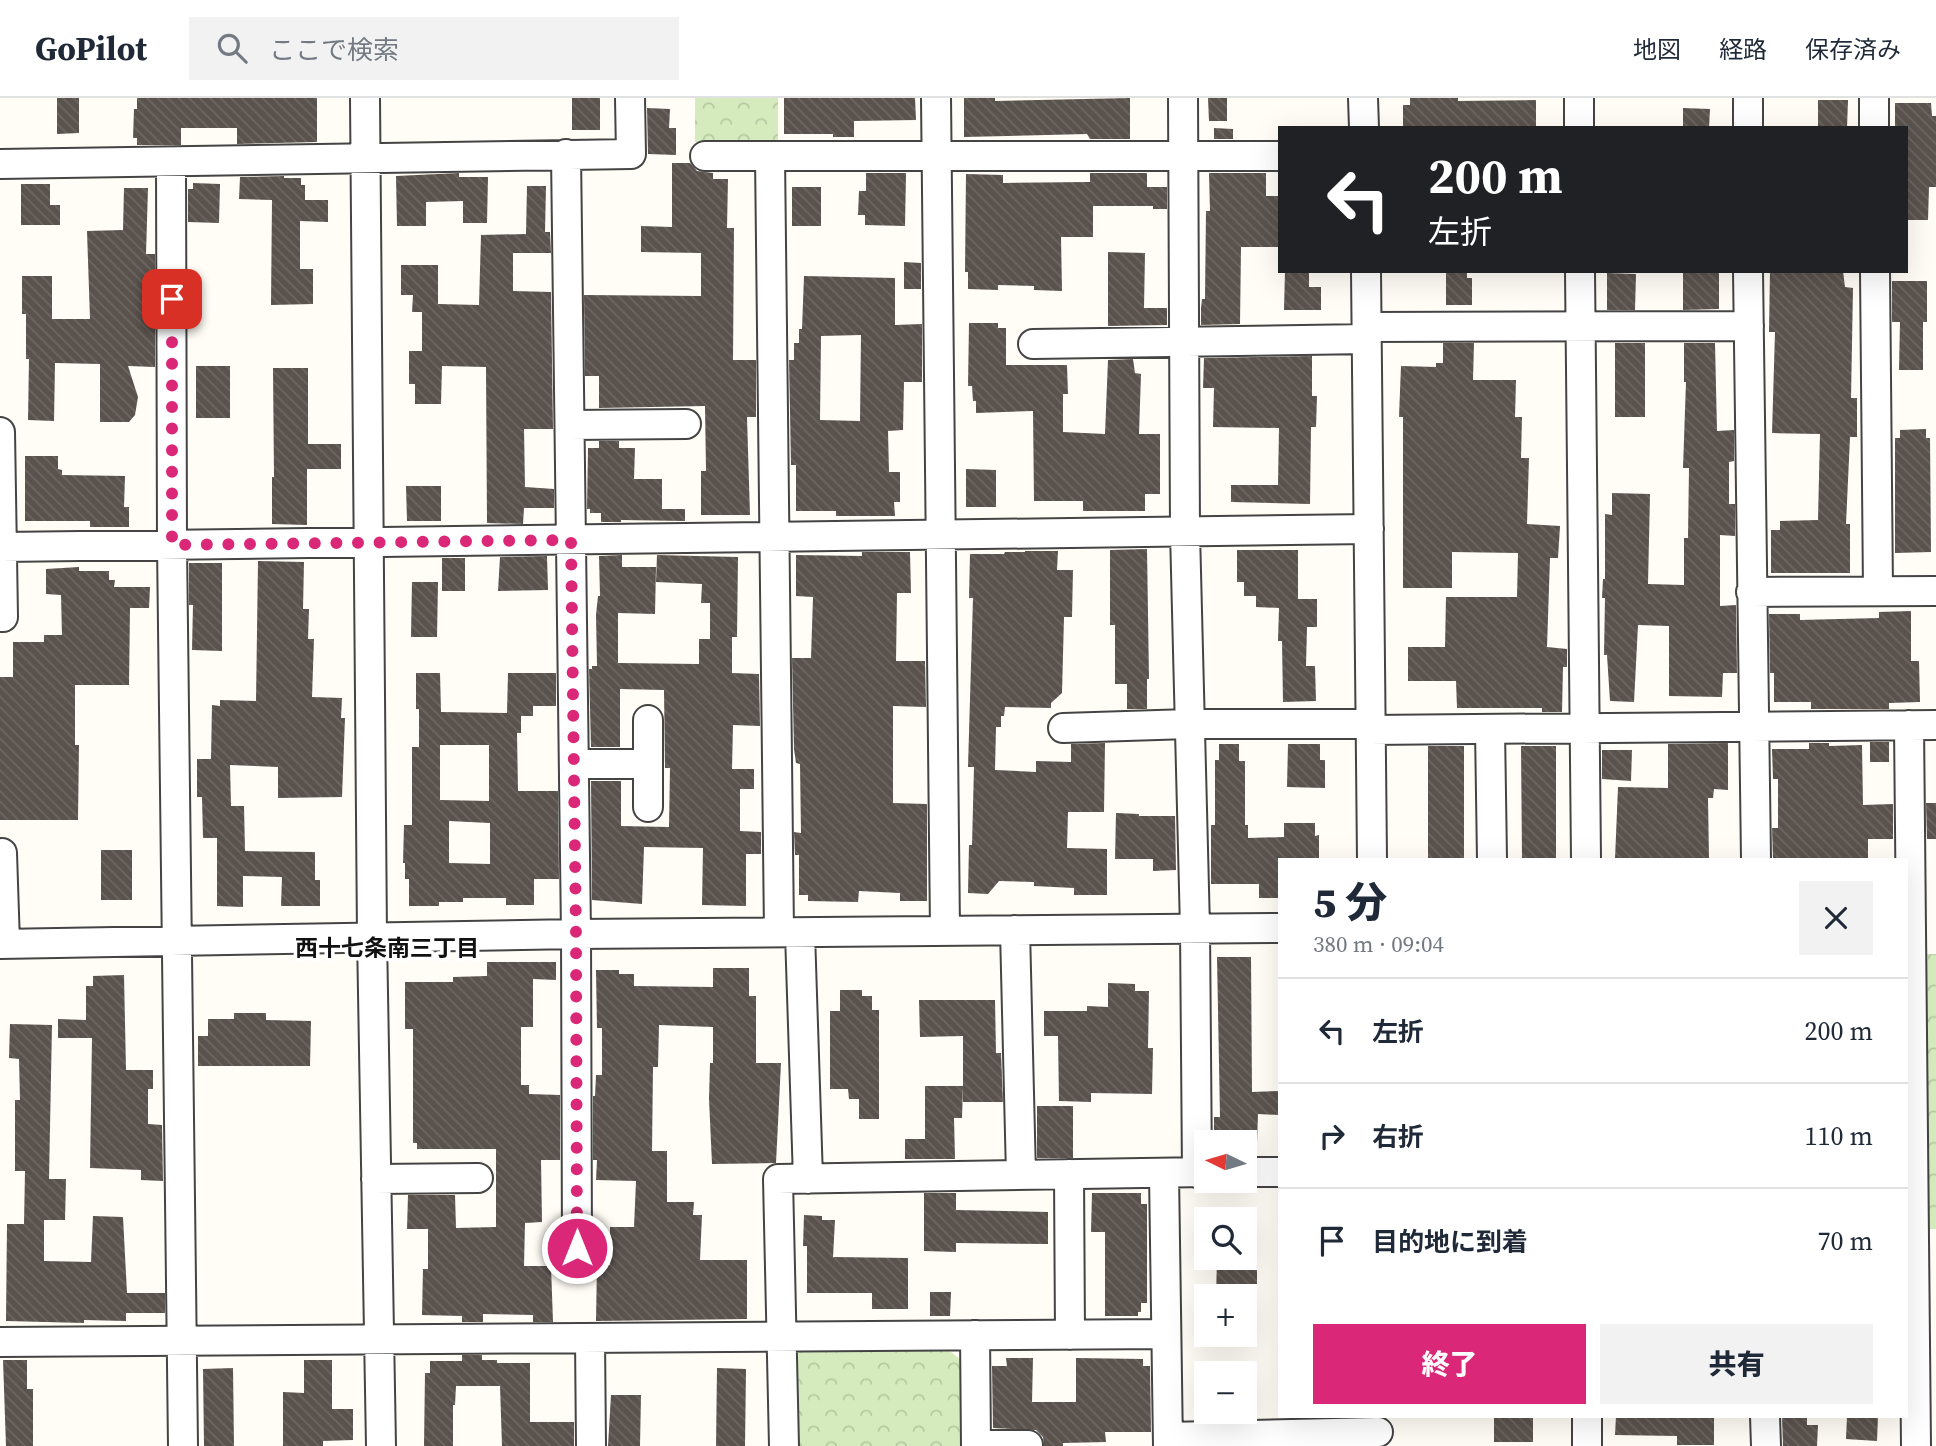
<!DOCTYPE html>
<html lang="ja">
<meta charset="utf-8">
<style>
body{margin:0;font-family:"Source Serif 4","Noto Sans JP",serif;background:#f2f2f3;color:#1f2937;height:100vh;display:flex;flex-direction:column;font-size:26px;white-space:nowrap}
*{box-sizing:border-box;margin:0}
p{font-size:23px;color:#747a83}
.icon{flex:none;width:38px;height:38px;fill:none;stroke:currentColor;stroke-width:2;stroke-linecap:round;stroke-linejoin:round}
.map{position:relative;flex:1;overflow:hidden}
.drawer{position:absolute;left:1278px;top:760px;width:630px;height:560px;display:flex;flex-direction:column;background:#fff;border-radius:0px;box-shadow:0 7px 28px #0002}
.drawer>*{flex:none}
.banner{position:absolute;left:1278px;top:28px;width:630px;height:147px;border-radius:0px;box-shadow:0 7px 28px #0002;background:#202124;color:#fff;overflow:hidden}
.needle{width:46px;rotate:275deg}
.tools{position:absolute;left:1194px;top:1032px;display:grid;gap:14px}
.tools a{display:grid;place-items:center;width:63px;height:63px;border-radius:0px;background:#fff;box-shadow:0 7px 28px #0002;font-size:35px}
.pin{position:absolute;display:grid;place-items:center;width:60px;height:60px;color:#fff;margin:-30px;border-radius:14px;box-shadow:0 4px 10px #0006}
.me{position:absolute;width:77px;margin:-38px;rotate:0deg;stroke-linejoin:round;filter:drop-shadow(0 0 5px #0008)}
.turn{display:flex;align-items:center;gap:24px;height:147px;padding:0 35px;font-size:32px}
.turn .icon{width:91px;height:91px;stroke-width:2.5}
.turn b{display:block;font-size:49px;line-height:60px}
.round{display:grid;place-items:center;flex:none;width:74px;height:74px;border-radius:0px;background:#f2f2f3}
.headline{display:flex;align-items:center;justify-content:space-between;height:119px;padding:0 35px}
h1{font-size:42px;font-weight:800;line-height:52px}
.primary-button{display:flex;gap:14px;margin-top:auto;padding:14px 35px}
.primary-button a{flex:1;height:80px;border-radius:0px;background:#db2777;color:#fff;font-size:28px;font-weight:800;line-height:80px;text-align:center}
.primary-button a+a{background:#f2f2f3;color:#1f2937}
ul{padding:0;list-style:none}
li{display:flex;align-items:center;gap:21px;height:105px;padding:0 35px;border-top:2px solid #e0e1e3}
li div{flex:1}
li b{display:block;font-size:26px}
li em{font-style:normal}
header{display:flex;align-items:center;gap:42px;box-sizing:border-box;height:98px;padding:0 35px;background:#fff;border-bottom:2px solid #e0e1e3}
header strong{font-size:33px}
nav{display:flex;gap:38px;margin-inline-start:auto;font-size:24px}
.search{width:490px;height:63px;background:#f2f2f3;display:flex;align-items:center;gap:18px;box-sizing:border-box;padding:0 24px;border-radius:0px;color:#747a83;font-size:26px}
.map>svg:first-child{display:block}
.park{fill:url(#park-crowns)}
.building{fill:url(#building-back-hatch);fill-rule:evenodd}
.lines{fill:none;stroke-linecap:round;stroke-linejoin:round}
.minor-casing{stroke:#444;stroke-width:32}
.minor{stroke:#fff;stroke-width:28}
.route{stroke:#db2777;stroke-width:12;stroke-dasharray:0 21.6}
.labels{text-anchor:middle;dominant-baseline:central;stroke-width:7;stroke-linejoin:round;paint-order:stroke}
.neighbourhood-label{font-size:23px;font-weight:bold;fill:#111;stroke:#fff}
</style>
<header>
<strong>GoPilot</strong>
<div class="search"><svg class="icon" aria-label="search" viewBox="0 0 24 24"><circle cx="10" cy="10" r="6"/><path d="M15 15l6 6"/></svg>ここで検索</div>
<nav><a>地図</a><a>経路</a><a>保存済み</a></nav>
</header>
<div class="map">
<svg width="1936" height="1348" viewBox="0 0 1936 1348">
<defs>
<pattern id="park-crowns" width="20" height="18" patternUnits="userSpaceOnUse" patternTransform="scale(1.75)"><rect width="20" height="18" fill="#d5ebbd"/><path d="M2 6a3 3 0 1 1 6 0M12 15a3 3 0 1 1 6 0" fill="none" stroke="#b6c8a1"/></pattern>
<pattern id="building-back-hatch" width="6" height="6" patternUnits="userSpaceOnUse" patternTransform="scale(1.75)"><rect width="6" height="6" fill="#5a524d"/><path d="M-1 5l2 2M0 0l6 6M5-1l2 2" fill="none" stroke="#6d6662"/></pattern>
</defs>
<rect width="100%" height="100%" fill="#fffdf5"/>
<path class="park" d="M695,0H778V44H695Z
M1926,856H1936V1131H1926Z
M946,1250L961,1262L963,1348H797L795,1253Z"/>
<path class="building" d="M57,0H79V35L57,36Z
M137,0H317V44L237,46V30H181V47H137V40H133L134,11H137Z
M572,0H600V32H572Z
M784,0H915L916,22L854,23V39H833V36H784Z
M964,0H995V3L1130,0V41H1090L1087,36L964,39Z
M1208,0H1227V23H1209Z
M1410,0H1458V3L1536,2V30H1403V7H1410Z
M1818,2H1848L1847,30H1818Z
M1895,5H1931L1932,18H1936V89H1929L1928,122H1906V30H1895Z
M647,10L670,11L669,30H676V57L648,56Z
M1683,10L1710,11L1709,30H1683Z
M1214,30L1233,31V41H1214Z
M672,65H690L697,73L713,75V81H728L727,130H734L733,262H756V319H747L750,417H701V373H706L705,308L599,310V278H585L584,197L701,198V155L641,154V128L672,129Z
M459,75V79H488L487,125H463V103L426,104V128H397L396,78Z
M866,75H906L905,128L865,127V117H858L859,93H866Z
M1090,75H1147V89H1167V111H1153V108H1093V139H1061L1062,193L1034,192V188L998,187V192L968,191V174H965L966,76L1003,77V85L1090,84Z
M1209,75H1266V98H1279V149H1241L1240,226L1201,227V210L1202,201H1205L1206,113H1210Z
M284,78V80H301V87H305V102H328V124L300,123V171H313V206L271,207L272,102L239,101L240,79Z
M193,85L220,86L219,125L188,124V91H193Z
M21,86H50V107H60V127H21Z
M527,88H546L545,134H550L551,155H513V193L551,194L553,331H524L525,389L554,391V410H524L523,426L487,425L486,269L442,268L441,306H415V286H409V253H422V214H412L413,197H401V167H438V206L479,207L481,137L526,136Z
M792,89H821V128H792Z
M124,90H148L146,156H155V269L128,268L138,299L135,317L129,324H100V266L55,265L54,323L28,322L29,261H26V216H22V178H52V221H90L87,133L123,132Z
M1108,154L1145,155L1144,210H1167V227L1108,228Z
M904,164L921,165V191H904Z
M1285,173H1309V189H1321V212H1284Z
M1446,173H1467V180H1472V207H1446Z
M1683,173H1719V211L1683,212Z
M1770,173H1843L1845,189L1853,190L1851,300H1857V339H1850L1846,426H1850V475H1771V432H1780V423L1818,422L1820,336L1772,335L1775,234H1769Z
M1607,175L1636,176L1635,212H1607Z
M804,178L895,180V227L922,226V284H904L903,332L888,333L889,374H900V404H894L895,418H836V413H796V367H791L789,262H794V245H799V231H802ZM861,237L860,323L820,322L821,238Z
M1892,183H1927V224H1923V272H1899L1900,224H1892Z
M969,225H998V230H1006V267H1067L1068,296H1063V334L1105,336L1108,262L1133,261L1135,275L1141,276L1139,336H1160V396H1145V413H1083V403H1034L1033,313L976,315V303H973L972,288H968Z
M1443,245H1474L1473,282H1516L1515,319H1522L1521,360H1529L1527,426L1560,428L1558,460H1550L1547,549L1567,551V569H1563L1562,614H1542V610H1457L1456,583H1408V549H1445L1446,499H1517L1518,455L1452,454V490H1403V319H1399L1401,268L1436,269V265H1443Z
M1615,245H1645V319H1615Z
M1684,245H1715L1717,333L1734,332V363L1729,364V406H1735V438L1720,437V508L1736,507L1737,575H1723L1722,599L1669,598V528L1638,527L1634,604L1610,603L1607,557H1604L1605,500H1602L1603,481H1605V416L1612,417V395L1650,396L1648,486L1684,487V440H1688L1689,370H1683L1686,284H1684Z
M1312,258V298H1317L1316,329H1311L1310,406L1231,404V387H1278L1279,330L1213,329L1214,290H1203L1204,260Z
M196,268H230V320H196Z
M273,270H308V346H341V371H307V427L272,426V379H274Z
M1926,331V340H1930L1931,454L1895,455V340H1900V332Z
M599,343H619V350H635L634,381H662V411H685V423L621,422V424H601V415H590V411H587L588,350H599Z
M25,358H58V371L62,372V377L125,378L124,409H129V429H90V423H25Z
M966,371L996,372V409H966Z
M406,388H441V423H407Z
M1147,451L1149,581H1147V611H1127V586H1115V527H1110V452Z
M1237,452H1298V501H1317V529H1307L1306,568H1315L1316,603L1283,604L1282,543H1278L1279,510L1256,509V498H1244V484H1237Z
M1025,453H1058L1057,472H1073L1072,519H1064L1062,595L1051,605V610L1005,609L1004,618H1001V629H996L995,672L1036,674V663L1071,664V646L1105,645L1104,714H1068L1067,750L1107,751V797H1074V790L1034,788V784L999,783L988,796L968,795L969,747H972L974,669H968L973,500H969L970,456H1004L1005,454H1025Z
M862,454H910L911,495H897L896,563H925L926,609L893,608V705L927,706V803H900V795L859,793L858,804L808,803V797H799V757H795L794,734L801,735L800,666L796,665L794,651L792,560H811L813,499L796,498V457L862,458Z
M622,457V469H656L655,516L618,515V565L699,566V541H710V505H701L702,486L656,484L657,457L738,459L737,539H732V575L759,576L760,628L733,627L732,671H754V691H740V733L761,734V756H746V808L702,807L703,750L644,749L642,806L592,802L591,683H621V728L669,729L670,670H665L664,592L620,591V649H591L589,571H592V568H597L596,517L598,498H600L599,458Z
M547,458L548,492L498,493L500,459Z
M442,460H465V493H442Z
M258,463L304,464L303,511H309L308,541H314L312,599L342,600L341,620H345L342,699L278,700V669L230,667L231,708H244L245,753L315,754V782H320V808H281L282,779L243,778V809L217,808V740H203L202,699H197V661H211L212,607L220,608V602L256,603Z
M189,465H222V553L192,552L193,507H189Z
M79,469V473H109V482H115L114,489H150L149,510H130L129,587H75V647H79L78,722H0V579H13V544H44V537H62L61,497L46,496V471Z
M412,484H438L437,539H411Z
M1911,513V563H1919L1920,604L1889,605V611H1811V604H1774V575H1770L1769,516H1800V522L1879,520V514Z
M416,575H440L441,614L507,615L508,575H556V608H533V618H521V635H517L518,693H558L559,781H534V807H506V800H463V804H439V808H409V781H405V765H403L404,727H412V649H419V611H416ZM440,647H489V703L440,702ZM449,723L490,725V766L449,765Z
M1870,644H1889V664H1870Z
M1728,645V692L1714,691L1713,700H1708L1709,761H1615L1618,689L1668,690V646Z
M1809,645H1829V648L1862,647L1863,707L1893,706V741H1868V761H1773L1772,730H1778V681H1773L1772,651H1809Z
M1219,646H1239V663H1245V727H1248V740L1284,739V725H1315V738L1319,737V761H1279V800H1259V786H1211V727H1215V662H1219Z
M1288,646H1320V662H1325V690L1287,689Z
M1428,648H1464V761H1428Z
M1521,648H1556V761H1522Z
M1602,652H1632L1631,683L1602,681Z
M1926,705H1936V741H1927Z
M1116,715L1139,716V718H1175L1176,772L1153,773V761H1115Z
M101,752H132V802H101Z
M1217,859H1251L1252,994L1279,993V1017L1258,1016L1257,1045H1214V1019H1220Z
M487,864H556V882L533,881V929H521V987H529V996L560,997V1062H541L542,1124L525,1125L524,1168H551L553,1224H533V1217L483,1216V1224H462V1218L422,1217L423,1171H428V1131H407L408,1097H455L456,1130L496,1129V1051H417V1045H413V931H405V884H453V879L487,878Z
M713,870H749V898H756V965H781L776,1065L712,1066L709,1001L710,965H713V929L659,927L658,969H653L652,1053H667V1104H694L693,1117H702L700,1162H747V1221L596,1223L597,1167H610V1129H634L636,1083L596,1082L597,1062H593V998H595L596,977H602V930H597L596,872H619V876H634V888L713,889Z
M124,877L126,972H153V991H148V1026L162,1027L163,1083L141,1082V1072L90,1070L92,940H58V921L86,922V888H93V878Z
M1108,885L1135,886V893H1149L1148,950H1153L1152,996L1091,995V1004L1059,1003L1058,938H1044V913H1087V908L1108,909Z
M840,892H862V898H872V912H879V1021H859V1001H849L848,991H830V913H840Z
M919,902H995L996,955H1001L1003,1004H963V938L920,939Z
M234,915H266V922L311,923L310,968H198V938H208V921H234Z
M10,926L52,927L49,1081H66L65,1122H44V1163L91,1164L93,1118L123,1119L127,1195H165V1215H126V1223L84,1222V1225L6,1223L7,1126H24L25,1073H15V1002H20L19,961L9,960Z
M925,988H963L962,1020H954L955,1061H905V1041H925Z
M1037,1008H1073V1060H1037Z
M924,1095H956V1112L1048,1114V1146L956,1145V1154L924,1153Z
M1092,1095H1141V1106H1147V1205H1141V1214H1138V1218H1105V1134H1091Z
M804,1117L822,1118V1122H835L833,1159L908,1160V1211H872V1195H807V1148H803Z
M1217,1160H1257V1199H1216Z
M930,1194H951L950,1218H930Z
M462,1257H482V1262H497V1265H530V1324H574V1348H502L500,1288H456L455,1307H453V1348H424L425,1275H430V1263H462Z
M1006,1260H1033L1032,1304H1076V1260L1143,1261V1268H1150L1151,1334H1105L1106,1344L1063,1345V1348H1044L1043,1339L1036,1332L993,1330L992,1268H1007Z
M3,1262H27V1291H33V1348H6Z
M304,1262H332V1311H353V1342L323,1343V1348H283V1294L304,1295Z
M233,1270L234,1348H204L203,1271Z
M717,1270L746,1271L745,1348H716Z
M611,1297H641L640,1348H608Z
M1494,1318H1533V1344H1494Z
M1616,1318H1714V1347H1677V1338L1615,1337Z
M1782,1318H1807V1327H1818L1817,1348H1783Z
M1847,1318H1878L1877,1343L1846,1341Z"/>
<g class="lines">
<defs>
<path id="minor" d="M365,0L372,838L381,1348
M936,0L945,832
M1183,0L1185,434L1195,830L1197,1075
M1363,0L1364,30
M1579,0V30
M1748,0V30
M1874,0V30
M566,56L576,836L577,1150
M705,58H1279
M770,58L779,834
M171,65L172,447L183,1348
M0,66L631,56L630,0
M1366,173L1372,761
M1580,173L1586,761
M1748,173L1756,761
M1875,173L1878,493
M1367,229L1749,228
M1033,246L1367,241
M570,327L686,326
M0,334L3,519H0
M2,449L1369,431
M1751,494L1936,493
M1909,627L1916,1348
M1063,630L1189,626H1370
M1490,631L1492,761
M1370,632L1936,627
M574,666H648
M648,709V622
M2,755L5,846
M1015,832L1021,1077
M800,835L808,1081
M0,846L576,836L1279,830
M1244,1074H1279
M1164,1075L1168,1348
M1069,1076L1070,1237
M376,1081L478,1080
M975,1237L976,1348
M590,1240L591,1348
M0,1244L1166,1236
M1587,1318V1348
M1765,1318L1766,1348
M1168,1339L1378,1334
M976,1347H1028
M784,1348L778,1081L1206,1074"/>
</defs>
<use href="#minor" class="minor-casing"/>
<use href="#minor" class="minor"/>
</g>
<g class="lines">
<path class="route" d="M172,201V447L571,442L576,836L577,1150"/>
</g>
<g class="labels">
<g class="neighbourhood-label">
<text x="387" y="850">西十七条南三丁目</text>
</g>
</g>
</svg>
<div class="tools">
<a><svg class="needle" viewBox="-14 -14 28 28"><path d="M0-13l5 13h-10z" fill="#e53935"/><path d="M0 13l5-13h-10z" fill="#747a83"/></svg></a>
<a><svg class="icon" aria-label="search" viewBox="0 0 24 24"><circle cx="10" cy="10" r="6"/><path d="M15 15l6 6"/></svg></a>
<a>+</a>
<a>−</a>
</div>
<div class="pin" style="left:172px;top:201px;background:#d93025"><svg class="icon" aria-label="arrive" viewBox="0 0 24 24"><path d="M6 21V4h12l-3 4 3 4H6"/></svg></div>
<svg class="me" style="left:577px;top:1150px" viewBox="-20 -20 40 40"><circle r="17" fill="#db2777" stroke="#fff" stroke-width="3"/><path d="M0-11L8 9 0 5-8 9z" fill="#fff"/></svg>
<div class="banner">
<div class="turn"><svg class="icon" aria-label="left" viewBox="0 0 24 24"><path d="M17 20v-9H6M10 6l-5 5 5 5"/></svg><div><b>200 m</b>左折</div></div>
</div>
<section class="drawer">
<div class="headline"><div><h1>5 分</h1><p>380 m · 09:04</p></div><a class="round"><svg class="icon" aria-label="close" viewBox="0 0 24 24"><path d="M6 6l12 12M18 6L6 18"/></svg></a></div>
<ul>
<li><svg class="icon" aria-label="left" viewBox="0 0 24 24"><path d="M17 20v-9H6M10 6l-5 5 5 5"/></svg><div><b>左折</b></div><em>200 m</em></li>
<li><svg class="icon" aria-label="right" viewBox="0 0 24 24"><path d="M7 20v-9h11M14 6l5 5-5 5"/></svg><div><b>右折</b></div><em>110 m</em></li>
<li><svg class="icon" aria-label="arrive" viewBox="0 0 24 24"><path d="M6 21V4h12l-3 4 3 4H6"/></svg><div><b>目的地に到着</b></div><em>70 m</em></li>
</ul>
<div class="primary-button"><a>終了</a><a>共有</a></div>
</section>
</div>
